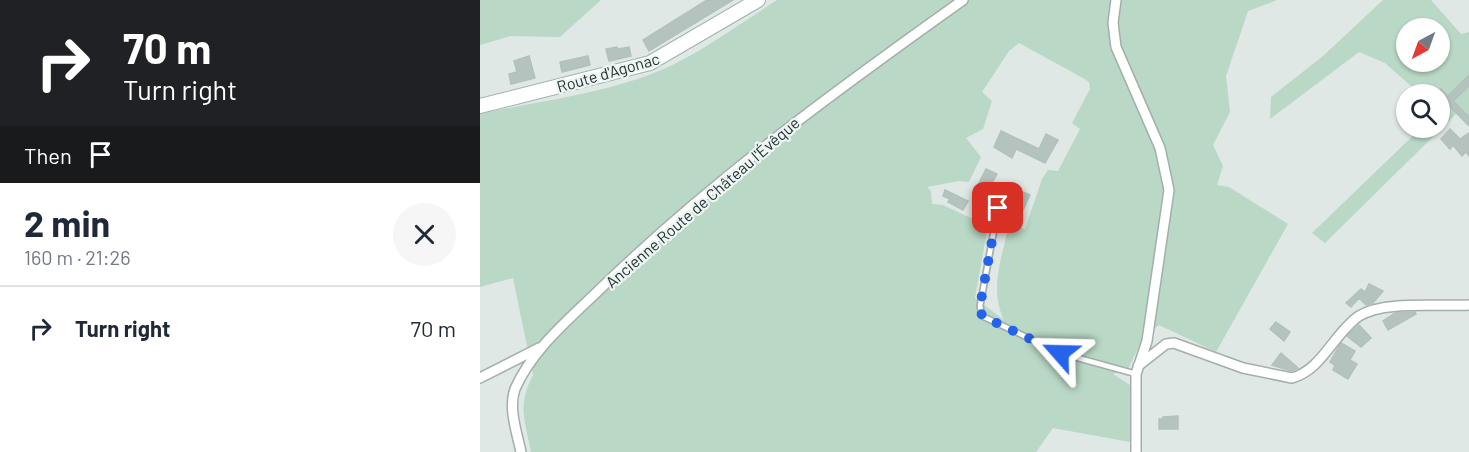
<!DOCTYPE html>
<meta charset="utf-8">
<style>
body{margin:0;font-family:Barlow,sans-serif;background:#f6f6f7;color:#1f2937;height:100vh;display:flex;flex-direction:column;font-size:22px;white-space:nowrap}
*{box-sizing:border-box;margin:0}
p{font-size:20px;color:#747a83}
.icon{flex:none;width:33px;height:33px;fill:none;stroke:currentColor;stroke-width:2;stroke-linecap:round;stroke-linejoin:round}
.map{position:relative;flex:1;overflow:hidden}
.drawer{display:flex;flex-direction:column;background:#fff;width:480px}
.drawer>*{flex:none}
.guide{background:#202124;color:#fff;overflow:hidden}
.needle{width:39px;rotate:221deg}
.tools{position:absolute;left:916px;top:18px;display:grid;gap:12px}
.tools a{display:grid;place-items:center;width:54px;height:54px;border-radius:50%;background:#fff;box-shadow:0 2px 4px #0004;font-size:30px}
.pin{position:absolute;display:grid;place-items:center;width:51px;height:51px;color:#fff;margin:-26px;border-radius:12px;box-shadow:0 3px 9px #0006}
.me{position:absolute;width:66px;margin:-33px;rotate:295deg;stroke-linejoin:round;filter:drop-shadow(0 0 4px #0008)}
.turn{display:flex;align-items:center;gap:21px;height:126px;padding:0 24px;font-size:27px}
.turn .icon{width:78px;height:78px;stroke-width:2.5}
.turn b{display:block;font-size:42px;line-height:51px}
.then{display:flex;align-items:center;height:57px;padding:0 24px;background:#0003;gap:12px;font-size:22px}
.round{display:grid;place-items:center;flex:none;width:63px;height:63px;border-radius:32px;background:#f6f6f7}
.summary{display:flex;align-items:center;justify-content:space-between;height:102px;padding:0 24px}
h1{font-size:36px;font-weight:700;line-height:45px}
ul{padding:0;list-style:none}
li{display:flex;align-items:center;gap:18px;height:84px;padding:0 24px;border-top:2px solid #e0e1e3}
li div{flex:1}
li b{display:block;font-size:22px}
li em{font-style:normal}
main{display:flex;flex:1;min-height:0}
.map>svg:first-child{display:block}
.green{fill:#b9d8c5;fill-rule:evenodd}
.building{fill:#b4c3be;stroke:#b2c1bc;stroke-width:1.5}
.lines{fill:none;stroke-linecap:round;stroke-linejoin:round}
.service-casing{stroke:#a3afac;stroke-width:8}
.minor-casing{stroke:#a3afac;stroke-width:12}
.secondary-casing{stroke:#9fb3ae;stroke-width:16}
.service{stroke:#fff;stroke-width:4.5}
.minor{stroke:#fff;stroke-width:9}
.secondary{stroke:#fff;stroke-width:14}
.route{stroke:#2563eb;stroke-width:10;stroke-dasharray:0 18}
.labels{text-anchor:middle;dominant-baseline:central;stroke-width:4.5;stroke-linejoin:round;paint-order:stroke}
.street-label{font-size:16px;fill:#223633;stroke:#eef5f3}
</style>
<main>
<section class="drawer">
<div class="guide">
<div class="turn"><svg class="icon" aria-label="right" viewBox="0 0 24 24"><path d="M7 20v-9h11M14 6l5 5-5 5"/></svg><div><b>70 m</b>Turn right</div></div>
<div class="then">Then<svg class="icon" aria-label="arrive" viewBox="0 0 24 24"><path d="M6 21V4h12l-3 4 3 4H6"/></svg></div>
</div>
<div class="summary"><div><h1>2 min</h1><p>160 m · 21:26</p></div><a class="round"><svg class="icon" aria-label="close" viewBox="0 0 24 24"><path d="M6 6l12 12M18 6L6 18"/></svg></a></div>
<ul>
<li><svg class="icon" aria-label="right" viewBox="0 0 24 24"><path d="M7 20v-9h11M14 6l5 5-5 5"/></svg><div><b>Turn right</b></div><em>70 m</em></li>
</ul>
</section>
<div class="map">
<svg width="989" height="452" viewBox="0 0 989 452">
<rect width="100%" height="100%" fill="#dfe8e5"/>
<path class="green" d="M0,0H121L80,37L31,36L0,45Z
M297,0H797L768,11L746,76L750,112L733,145L743,166L737,185L749,187L808,224L736,352L679,325L663,338L648,369L633,374L650,385V442L573,428L556,452H51C45,420 37,406 53,375L33,278L0,287V114C59,101 123,94 179,71C221,53 259,24 297,0ZM539,43L603,78L609,82L610,89L592,123L600,129L578,171L568,170L562,179L545,229L529,225C522,256 509,290 524,320L495,298L508,226L463,205L452,204L451,191L447,187L479,181L489,182L501,157L486,138L503,129L512,101L502,92L529,51Z
M903,0H951L981,34L989,32V123L978,112L845,243L832,233L941,128H960V94H940L905,63L879,52L790,119L791,97L843,56ZM927,28H960V62H927Z"/>
<path class="building" d="M227,0H253L169,51L163,40Z
M137,47L138,49L149,47L151,56L129,61L126,49Z
M49,56L55,78L31,84L29,74L37,72L34,61Z
M108,56L110,65L82,72L80,62Z
M989,75V86L973,101L989,117V126L957,93L961,89L968,96Z
M970,129L980,139L989,133V156L986,152L982,156L973,145L970,149L961,139Z
M521,131L559,149L566,134L578,140L565,163L536,149L532,158L514,147Z
M506,169L517,174L512,183L523,188L519,197L537,205L543,192L550,195L541,214L495,191Z
M465,190L488,201L483,210L468,202L470,199L463,196Z
M889,284L903,291L893,303L886,305L879,298L871,307L866,303L881,289L885,292Z
M935,312L936,314L908,330L903,321L915,313Z
M796,322L810,332L804,341L790,329Z
M879,325L891,338L881,347L867,336Z
M861,343L875,351L870,360L877,364L868,379L853,370L855,365L850,362Z
M801,353L818,368L811,371L792,365Z
M698,416V429H679V419H683V417Z"/>
<g class="lines">
<defs>
<path id="service" d="M518,208L500,306L502,316L580,353L656,374"/>
<path id="minor" d="M636,0L633,23L636,47L680,148L689,190L667,341L656,374V452
M658,366L686,344L694,343L763,368L812,378C842,370 854,333 879,316C904,300 959,307 989,305
M0,378L59,348
M41,452C37,433 28,408 35,389C52,350 87,321 117,292C229,183 355,91 483,0"/>
<path id="secondary" d="M0,106L170,63L278,0"/>
</defs>
<use href="#service" class="service-casing"/>
<use href="#minor" class="minor-casing"/>
<use href="#secondary" class="secondary-casing"/>
<use href="#service" class="service"/>
<use href="#minor" class="minor"/>
<use href="#secondary" class="secondary"/>
</g>
<g class="lines">
<path class="route" d="M518,208L500,306L502,316L580,353"/>
</g>
<g class="labels">
<g class="street-label">
<text transform="translate(128 72) rotate(-16)">Route d'Agonac</text>
<text transform="translate(222 202) rotate(-41)">Ancienne Route de Château l'Évêque</text>
</g>
</g>
</svg>
<div class="tools">
<a><svg class="needle" viewBox="-14 -14 28 28"><path d="M0-13l5 13h-10z" fill="#e53935"/><path d="M0 13l5-13h-10z" fill="#747a83"/></svg></a>
<a><svg class="icon" aria-label="search" viewBox="0 0 24 24"><circle cx="10" cy="10" r="6"/><path d="M15 15l6 6"/></svg></a>
</div>
<div class="pin" style="left:518px;top:208px;background:#d93025"><svg class="icon" aria-label="arrive" viewBox="0 0 24 24"><path d="M6 21V4h12l-3 4 3 4H6"/></svg></div>
<svg class="me" style="left:580px;top:353px" viewBox="-20 -20 40 40"><path d="M0-17L14 15 0 8-14 15z" fill="#2563eb" stroke="#fff" stroke-width="4"/></svg>
</div>
</main>
